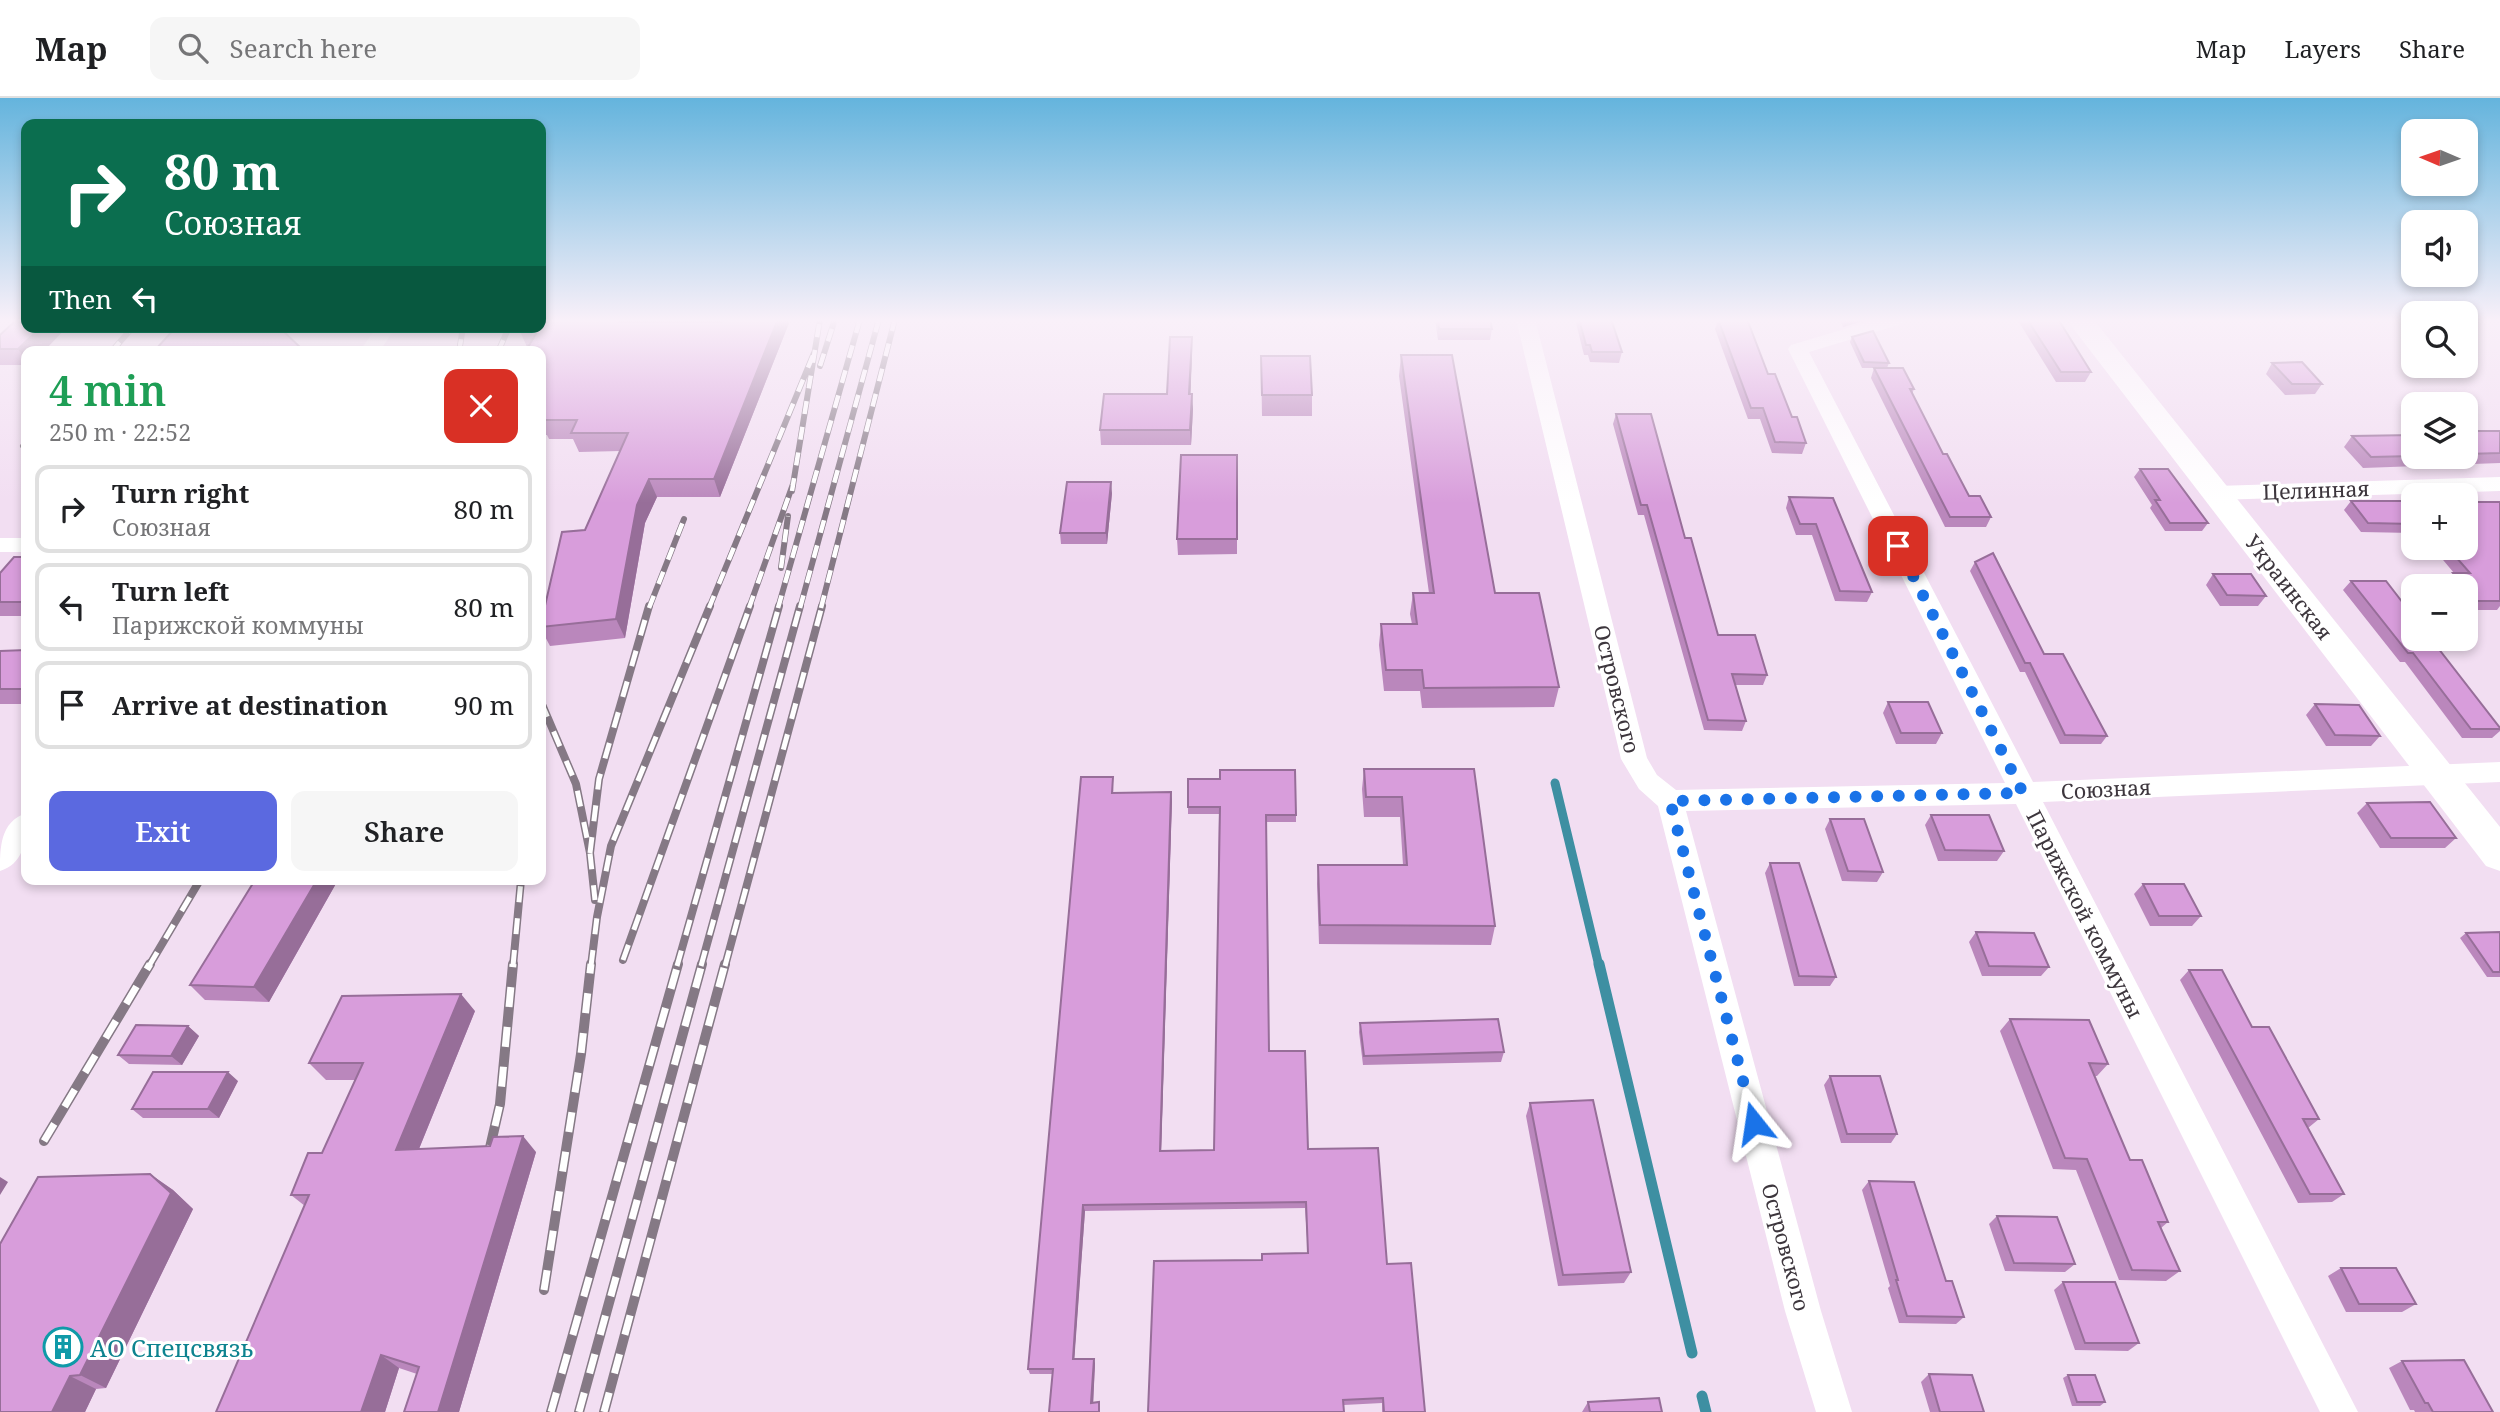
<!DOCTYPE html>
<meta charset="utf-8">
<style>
body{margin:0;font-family:"Noto Serif",serif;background:#f6f6f6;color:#202124;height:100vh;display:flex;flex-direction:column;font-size:26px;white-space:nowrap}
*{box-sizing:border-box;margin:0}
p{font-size:23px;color:#757577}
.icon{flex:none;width:38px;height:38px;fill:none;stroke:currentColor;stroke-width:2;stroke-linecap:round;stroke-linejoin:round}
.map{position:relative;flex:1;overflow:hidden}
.side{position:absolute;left:21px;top:248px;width:525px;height:539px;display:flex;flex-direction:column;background:#fff;border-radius:14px;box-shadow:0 4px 10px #0003}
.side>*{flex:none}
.top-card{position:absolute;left:21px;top:21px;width:525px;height:214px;border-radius:14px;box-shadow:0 4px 10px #0003;background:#0b6e4f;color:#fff;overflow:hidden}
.needle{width:46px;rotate:272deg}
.buttons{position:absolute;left:2401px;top:21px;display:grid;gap:14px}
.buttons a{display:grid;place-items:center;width:77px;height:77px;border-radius:14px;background:#fff;box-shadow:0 4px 10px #0003;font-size:35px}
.pin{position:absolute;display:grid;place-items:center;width:60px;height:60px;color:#fff;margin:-30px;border-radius:14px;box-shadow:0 4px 10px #0006}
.me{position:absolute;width:77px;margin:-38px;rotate:345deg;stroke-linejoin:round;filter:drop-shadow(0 0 5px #0008)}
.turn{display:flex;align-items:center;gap:24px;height:147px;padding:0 28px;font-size:32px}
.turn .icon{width:91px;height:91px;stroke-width:2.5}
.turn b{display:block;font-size:49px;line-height:60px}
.then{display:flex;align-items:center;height:66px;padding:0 28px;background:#0003;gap:14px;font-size:26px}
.round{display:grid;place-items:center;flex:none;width:74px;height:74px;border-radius:14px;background:#f6f6f6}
.headline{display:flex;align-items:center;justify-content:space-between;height:119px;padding:0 28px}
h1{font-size:42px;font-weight:600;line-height:52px;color:#1e9e55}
.cta{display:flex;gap:14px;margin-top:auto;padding:14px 28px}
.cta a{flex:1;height:80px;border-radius:14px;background:#5b69e0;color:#fff;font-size:28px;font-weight:600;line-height:80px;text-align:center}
.cta a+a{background:#f6f6f6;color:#202124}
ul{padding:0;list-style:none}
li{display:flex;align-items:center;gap:21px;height:88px;margin:0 14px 10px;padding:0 14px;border:4px solid #e0e0e0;border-radius:14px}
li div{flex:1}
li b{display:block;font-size:26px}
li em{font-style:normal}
header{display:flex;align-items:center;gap:42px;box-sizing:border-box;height:98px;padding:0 35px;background:#fff;border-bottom:2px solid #e0e0e0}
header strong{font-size:33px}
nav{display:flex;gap:38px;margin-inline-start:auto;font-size:24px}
.search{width:490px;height:63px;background:#f6f6f6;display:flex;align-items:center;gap:18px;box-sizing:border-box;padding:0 24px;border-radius:14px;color:#757577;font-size:26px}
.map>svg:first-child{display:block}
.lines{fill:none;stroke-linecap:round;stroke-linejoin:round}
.stream-far1{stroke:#3e8fa2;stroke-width:9}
.stream{stroke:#3e8fa2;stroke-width:11}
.street{fill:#fff;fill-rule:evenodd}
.secondary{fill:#fff;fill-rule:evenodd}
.rail-far2-casing{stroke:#857985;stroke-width:6}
.rail-far1-casing{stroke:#857985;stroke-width:8}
.rail-casing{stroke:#857985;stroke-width:10}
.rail-far2{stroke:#fff;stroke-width:4.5;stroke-dasharray:13;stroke-linecap:butt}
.rail-far1{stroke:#fff;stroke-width:5;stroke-dasharray:16;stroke-linecap:butt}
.rail{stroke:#fff;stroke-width:7;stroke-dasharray:20;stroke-linecap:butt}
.wall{fill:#ba87bc}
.shaded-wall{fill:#976e99}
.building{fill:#d89ddb;stroke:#976e99;stroke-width:2}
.route{stroke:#1a73e8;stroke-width:12;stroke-dasharray:0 21.6}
.labels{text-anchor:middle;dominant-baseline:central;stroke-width:6;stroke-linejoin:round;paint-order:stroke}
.street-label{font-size:21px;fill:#3d363d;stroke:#fff}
.near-culture-label{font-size:24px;fill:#0d838f;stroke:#fff;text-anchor:start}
</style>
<header>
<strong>Map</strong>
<div class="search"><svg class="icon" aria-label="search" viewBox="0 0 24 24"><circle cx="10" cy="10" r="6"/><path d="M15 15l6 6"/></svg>Search here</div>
<nav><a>Map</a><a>Layers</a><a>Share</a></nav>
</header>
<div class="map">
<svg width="2500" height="1314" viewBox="0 0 2500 1314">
<rect width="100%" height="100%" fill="#f2def2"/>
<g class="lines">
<path class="stream-far1" d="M1555,685L1599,868"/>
<path class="stream" d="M1599,866L1692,1255
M1702,1298L1706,1314"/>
<path class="street" d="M1516,221H1535L1647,660L1657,677L1676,692L2005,685L1788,251L1791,247L1878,221H1908L1905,225L1809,254L2033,684L2500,664V684L2043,704L2358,1314H2320L2016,706L1686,713L1821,1213L1852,1314H1816L1785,1213L1658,708L1639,691L1621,661Z
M377,229H396L379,254H359Z
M2500,379V393L2216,402L2208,400L2205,395L2208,390L2216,388Z
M0,440H26V454H0Z
M26,715C27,738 26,765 0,773C0,750 0,724 26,715Z"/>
<path class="secondary" d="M2066,221H2093L2500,729V773L2486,768Z"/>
<defs>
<path id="rail-far2" d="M111,254L133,229
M459,254L463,229
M498,254L509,229
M820,268L835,221
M23,348L26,345
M792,393L820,221
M781,470L788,418
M649,510L684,421
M709,510L814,255
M749,510L793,386
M778,510L860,221
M800,510L879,221
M821,510L895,221"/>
<path id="rail-far1" d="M541,604L576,686L590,755L595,802
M590,755L599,681L649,508
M623,862L750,508
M149,868L200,782
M513,868L521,782
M591,868L597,819L611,748L710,508
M677,868L779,508
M701,868L800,508
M725,868L822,508"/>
<path id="rail" d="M44,1043L150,866
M486,1067L500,1006L513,866
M544,1192L581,956L591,866
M551,1314L678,866
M579,1314L702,866
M604,1314L725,866"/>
</defs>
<use href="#rail-far2" class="rail-far2-casing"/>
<use href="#rail-far1" class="rail-far1-casing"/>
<use href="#rail" class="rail-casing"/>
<use href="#rail-far2" class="rail-far2"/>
<use href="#rail-far1" class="rail-far1"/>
<use href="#rail" class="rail"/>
</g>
<path class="wall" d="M541,221H638L636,224H722L723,221H788L789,225L720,399H657L645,425L625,540L550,548L541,531V525L585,432L620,353L579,354L573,341H549L547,337H541V254L527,249L519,231Z
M1435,221H1490L1492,231L1490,242H1438Z
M1575,221H1611L1622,254L1619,265L1590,264L1588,257H1584Z
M1718,221L1768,276L1806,345L1802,356L1772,355L1760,321H1748L1715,231Z
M1839,221H1864L1863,223L1843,229Z
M2017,221H2058L2091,274L2085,284H2056Z
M26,229H67L43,254H26V267H0V237Z
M176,229L305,254H158L156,251Z
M1192,239V254L1190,296L1193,311L1191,347H1101L1100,332L1167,296Z
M1852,239L1889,265L1887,270H1862L1850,244Z
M1401,257L1495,495L1559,589L1554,609L1422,610L1420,593H1384L1379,547L1381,526H1412L1410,516L1413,495H1429L1399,278Z
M1261,258L1312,297V318H1262Z
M2272,265L2322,286L2315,296L2285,297L2266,276Z
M1874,270L1914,291L1912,296L1943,356L1969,398L1991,419L1986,429H1945L1871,280Z
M1616,316L1685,440L1718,537L1767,577L1763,587H1735L1746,623L1742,633L1704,632L1644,417H1638L1613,326Z
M2469,333H2500V365L2363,370L2344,349L2352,338L2413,337V359H2466V335H2468Z
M1237,357V456L1178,457L1177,441Z
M2140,371L2208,425L2202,433H2165L2150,410L2152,407L2134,379Z
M1112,395L1107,446H1061L1060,435Z
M1789,399L1833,400L1872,494L1867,504L1835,503L1812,437H1796L1786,410Z
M2351,403H2413V435L2361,434L2344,412Z
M2500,404V508L2497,512H2468L2466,509V488H2449L2445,484L2453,475H2454L2433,450H2466Z
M26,459V518H0V475Z
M1975,464L2107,638L2101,646H2060L2025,574H2020L1970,473Z
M2213,476L2266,498L2258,508H2220L2206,487Z
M2351,483L2500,630V633L2492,640H2462L2405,564H2400L2343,492Z
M26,552V606H0V553Z
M1888,604L1942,635L1936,646H1896L1883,615Z
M2315,606L2380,638L2371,648H2326L2306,617Z
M1364,671H1474L1495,828L1491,847L1319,846L1317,786L1318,767H1403L1400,719H1364L1362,691Z
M1188,681L1296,717V724H1266L1269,953L1308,1051L1387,1166L1425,1314H1382V1305L1344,1307L1262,1162L1308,1155L1305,1110L1085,1113L1074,1261L1095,1265L1093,1305L1100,1309V1314L1052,1276H1030L1028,1271L1114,686L1113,695L1172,701L1161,1053L1214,1052L1219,716H1188Z
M2367,705L2456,740L2445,750H2380L2357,715Z
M1931,717L2004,753L1997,763H1938L1925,727Z
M1830,721L1883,774L1877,784L1842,783L1825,731Z
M1770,765L1836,879L1830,888H1794L1765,775Z
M255,782H338L269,904L205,902L190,887Z
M2143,786L2201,818L2192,828H2150L2134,796Z
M1976,834L2049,869L2041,878H1982L1969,844Z
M2500,834V879H2487L2460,840L2466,835Z
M2189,872L2252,929L2319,1021L2308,1030L2344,1096L2332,1104L2298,1105L2180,882Z
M475,913L419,1051L536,1054L459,1314H404L417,1276L399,1270L385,1314H216L305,1108L291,1097L322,1055L355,982H326L309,965Z
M2010,921L2108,966L2097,978H2094L2130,1062L2168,1124L2161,1130L2180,1173L2166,1183L2119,1182L2076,1072L2053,1071L2000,933Z
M1360,925L1504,954L1501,964L1363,967L1359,934Z
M188,928L199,938L182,967L129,966L118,957Z
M1830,978L1897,1036L1891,1045H1841L1824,987Z
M238,983L219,1020H143L132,1011Z
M1530,1005L1631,1174L1624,1185L1558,1188L1526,1018Z
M150,1076L173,1092L193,1111L106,1290L96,1291L85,1314H0Z
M1869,1083L1946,1183L1964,1219L1956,1226L1899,1225L1888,1190L1890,1188L1862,1092Z
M1997,1118L2075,1166L2065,1174L2005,1173L1989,1126Z
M2341,1170L2416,1206L2402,1214H2346L2328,1178Z
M2063,1184L2139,1245L2128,1253L2075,1252L2054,1192Z
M2402,1263L2493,1314H2415L2414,1312H2410L2389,1270Z
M1929,1276L1984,1314H1930L1921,1284Z
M2068,1277L2105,1304L2100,1308H2072L2063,1280Z
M1588,1304L1662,1314H1582Z"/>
<path class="shaded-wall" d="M621,221H638L626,242L619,224Z
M778,221H788L789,225L720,399L714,381Z
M1845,221H1864L1863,223L1843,229Z
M41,229H67L43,254H26V262L18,251Z
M1192,239V254L1190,311L1189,296Z
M1192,296L1193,311L1191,347L1190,332Z
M649,381L657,399L645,425L625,540L616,521L637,407Z
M1111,384L1112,395L1107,446L1106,435Z
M1171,694L1172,701L1161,1059L1160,1053Z
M317,782H338L269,904L254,889Z
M461,896L475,913L412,1068L396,1052Z
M188,928L199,938L182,967L171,958Z
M228,974L238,983L219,1020L208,1011Z
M523,1038L536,1054L459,1314H438Z
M150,1076L173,1092L193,1111L106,1290L80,1277Z
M0,1079L8,1084L0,1097Z
M1083,1107L1085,1113L1074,1266L1073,1261Z
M381,1257L399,1270L385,1314H361Z
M1094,1261L1095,1265L1093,1309L1091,1305Z
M70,1278L96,1291L85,1314H52Z"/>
<path class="building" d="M17,221H26V229H41L18,251H0V237Z
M541,221H621L619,224H722L723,221H778L714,381H649L637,407L616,521L541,529V525L562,434L585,432L628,335H571L577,322H541L543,318H541V254H525L539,231H519L520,229H541Z
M1438,221H1490L1492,231H1439Z
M1579,221H1611L1622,254H1592L1590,247H1586Z
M1718,221H1747L1768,276H1775L1792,319H1797L1806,345L1775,344L1763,310H1751Z
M2027,221H2058L2091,274H2061Z
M176,229H279L305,254H267L266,252L156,251Z
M1873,233L1889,265L1864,264L1852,239Z
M1170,239H1192L1189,296H1192L1190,332H1100L1104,296H1167Z
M1401,257H1452L1495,495H1539L1559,589L1424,590L1422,572H1386L1381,526H1417L1413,495H1434Z
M1261,258H1310L1312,297H1262Z
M2302,264L2322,286H2292L2272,265Z
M1874,270H1903L1914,291H1910L1943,356H1947L1969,398H1980L1991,419H1950Z
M1616,316H1651L1685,440H1691L1718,537H1755L1767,577L1732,576L1746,623L1708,622L1647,407H1641Z
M2469,333H2500V355L2466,356V335H2472Z
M2413,337V358L2371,359L2352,338Z
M1181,357H1237V441H1177Z
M2140,371H2168L2208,425H2170L2155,402H2160Z
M1067,384H1111L1106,435H1060Z
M1789,399L1833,400L1872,494L1840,493L1816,426H1800Z
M2351,403H2413V426L2368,425Z
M2466,404H2500V503H2476L2466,490V488H2464L2453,475H2470L2448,450H2466Z
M1993,455L2044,556H2063L2107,638L2065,637L2030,565H2025L1975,464Z
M14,459H26V504H0V475Z
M2213,476H2251L2266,498L2227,497Z
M2351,483H2386L2413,518V541H2431L2500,630V631H2471L2413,555H2408Z
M26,552V591H0V553Z
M1888,604H1928L1942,635H1901Z
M2315,606L2359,607L2380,638L2335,637Z
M1364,671H1474L1495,828L1320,827L1318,767H1407L1402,699H1366Z
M1220,672H1295L1296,717H1266L1269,953H1305L1308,1051L1378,1050L1387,1166L1411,1165L1425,1314H1384L1383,1300L1343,1302L1344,1314H1148L1154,1163L1262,1162V1156L1308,1155L1306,1104L1083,1107L1073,1261H1094L1091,1305L1099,1304V1314H1049L1053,1271H1028L1081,679H1113L1112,695L1171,694L1160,1053L1214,1052L1220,709H1188V681H1220Z
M2430,704L2456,740H2391L2367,705Z
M1931,717H1989L2004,753L1945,752Z
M1830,721H1864L1883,774L1848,773Z
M1770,765H1799L1836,879L1799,878Z
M255,782H317L254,889L190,887Z
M2143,786H2184L2201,818H2159Z
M1976,834L2034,835L2049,869L1989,868Z
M2500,834V874H2493L2466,835Z
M2189,872H2222L2252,929H2269L2319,1021H2303L2344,1096H2310Z
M461,896L396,1052L490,1048L493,1039L523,1038L438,1314H404L419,1269L381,1257L361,1314H216L309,1097H291L308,1055H322L363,965H309L342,898Z
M1498,921L1504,954L1364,958L1360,925Z
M2010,921L2089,922L2108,966L2089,965L2130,1062H2142L2168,1124H2158L2180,1173L2132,1172L2087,1061L2065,1060Z
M136,927L188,928L171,958L118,957Z
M153,974H228L208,1011H132Z
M1830,978H1880L1897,1036H1847Z
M1593,1002L1631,1174L1563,1177L1530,1005Z
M150,1076L171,1095L80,1277L70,1278L52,1314H0V1146L38,1079Z
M1869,1083L1914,1084L1946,1183H1952L1964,1219L1907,1218L1896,1182H1898Z
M1997,1118L2057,1119L2075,1166L2014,1165Z
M2341,1170H2396L2416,1206H2359Z
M2063,1184H2115L2139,1245H2085Z
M2464,1262L2493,1314H2433L2428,1305H2425L2402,1263Z
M1929,1276L1972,1277L1984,1314H1940Z
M2068,1277H2095L2105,1304H2077Z
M1659,1300L1662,1314H1590L1588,1304Z"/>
<linearGradient id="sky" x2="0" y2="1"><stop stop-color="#64b4dd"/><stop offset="0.55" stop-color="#f9f0f9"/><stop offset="1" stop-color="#f9f0f9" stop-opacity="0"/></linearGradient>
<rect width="2500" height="405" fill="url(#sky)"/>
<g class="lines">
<path class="route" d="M1754,1025L1670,703L2023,695L1898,448"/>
</g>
<defs>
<symbol id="building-ring" viewBox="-11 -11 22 22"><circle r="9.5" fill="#fff" stroke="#0f9aa8" stroke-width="1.5"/><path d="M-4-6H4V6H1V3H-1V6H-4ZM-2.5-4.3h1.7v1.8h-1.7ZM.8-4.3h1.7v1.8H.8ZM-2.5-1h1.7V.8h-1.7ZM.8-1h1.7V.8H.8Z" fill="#0f9aa8"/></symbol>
</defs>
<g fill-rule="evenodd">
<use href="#building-ring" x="41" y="1227" width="44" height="44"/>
</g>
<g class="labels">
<g class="street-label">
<text transform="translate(2316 392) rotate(-2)">Целинная</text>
<text transform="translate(2289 489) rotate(52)">Украинская</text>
<text transform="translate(1617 591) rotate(76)">Островского</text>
<text transform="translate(2106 691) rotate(-3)">Союзная</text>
<text transform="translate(2085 816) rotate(63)">Парижской коммуны</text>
<text transform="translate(1786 1149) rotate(75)">Островского</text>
</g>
<g class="near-culture-label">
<text x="90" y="1249">АО Спецсвязь</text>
</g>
</g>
</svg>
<div class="buttons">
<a><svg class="needle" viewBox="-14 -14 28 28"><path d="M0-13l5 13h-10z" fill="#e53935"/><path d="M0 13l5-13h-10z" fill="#757577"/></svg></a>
<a><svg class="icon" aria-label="sound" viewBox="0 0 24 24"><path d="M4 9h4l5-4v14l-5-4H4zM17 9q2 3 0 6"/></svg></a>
<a><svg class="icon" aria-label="search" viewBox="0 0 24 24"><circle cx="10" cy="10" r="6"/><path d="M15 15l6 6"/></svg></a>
<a><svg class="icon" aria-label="layers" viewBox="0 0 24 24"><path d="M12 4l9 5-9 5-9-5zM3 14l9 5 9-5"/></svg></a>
<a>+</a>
<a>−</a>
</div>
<div class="pin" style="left:1898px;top:448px;background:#d93025"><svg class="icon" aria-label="arrive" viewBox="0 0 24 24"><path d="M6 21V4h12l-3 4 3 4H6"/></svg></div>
<svg class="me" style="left:1754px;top:1025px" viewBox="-20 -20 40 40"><path d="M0-17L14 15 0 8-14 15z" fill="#1a73e8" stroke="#fff" stroke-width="4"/></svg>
<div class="top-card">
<div class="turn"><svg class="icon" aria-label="right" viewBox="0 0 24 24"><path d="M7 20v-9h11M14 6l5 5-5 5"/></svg><div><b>80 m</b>Союзная</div></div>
<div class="then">Then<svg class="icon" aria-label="left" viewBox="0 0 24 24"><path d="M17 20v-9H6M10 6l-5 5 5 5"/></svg></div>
</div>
<section class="side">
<div class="headline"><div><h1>4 min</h1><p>250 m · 22:52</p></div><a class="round" style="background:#d93025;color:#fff"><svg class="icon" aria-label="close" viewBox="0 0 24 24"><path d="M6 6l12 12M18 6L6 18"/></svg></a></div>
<ul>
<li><svg class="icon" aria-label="right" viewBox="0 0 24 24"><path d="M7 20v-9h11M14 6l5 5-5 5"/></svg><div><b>Turn right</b><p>Союзная</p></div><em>80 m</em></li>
<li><svg class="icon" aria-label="left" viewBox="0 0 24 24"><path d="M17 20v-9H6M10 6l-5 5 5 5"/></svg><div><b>Turn left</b><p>Парижской коммуны</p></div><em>80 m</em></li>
<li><svg class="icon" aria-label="arrive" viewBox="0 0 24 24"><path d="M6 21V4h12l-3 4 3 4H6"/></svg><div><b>Arrive at destination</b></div><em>90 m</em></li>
</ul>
<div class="cta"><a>Exit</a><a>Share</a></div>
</section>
</div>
